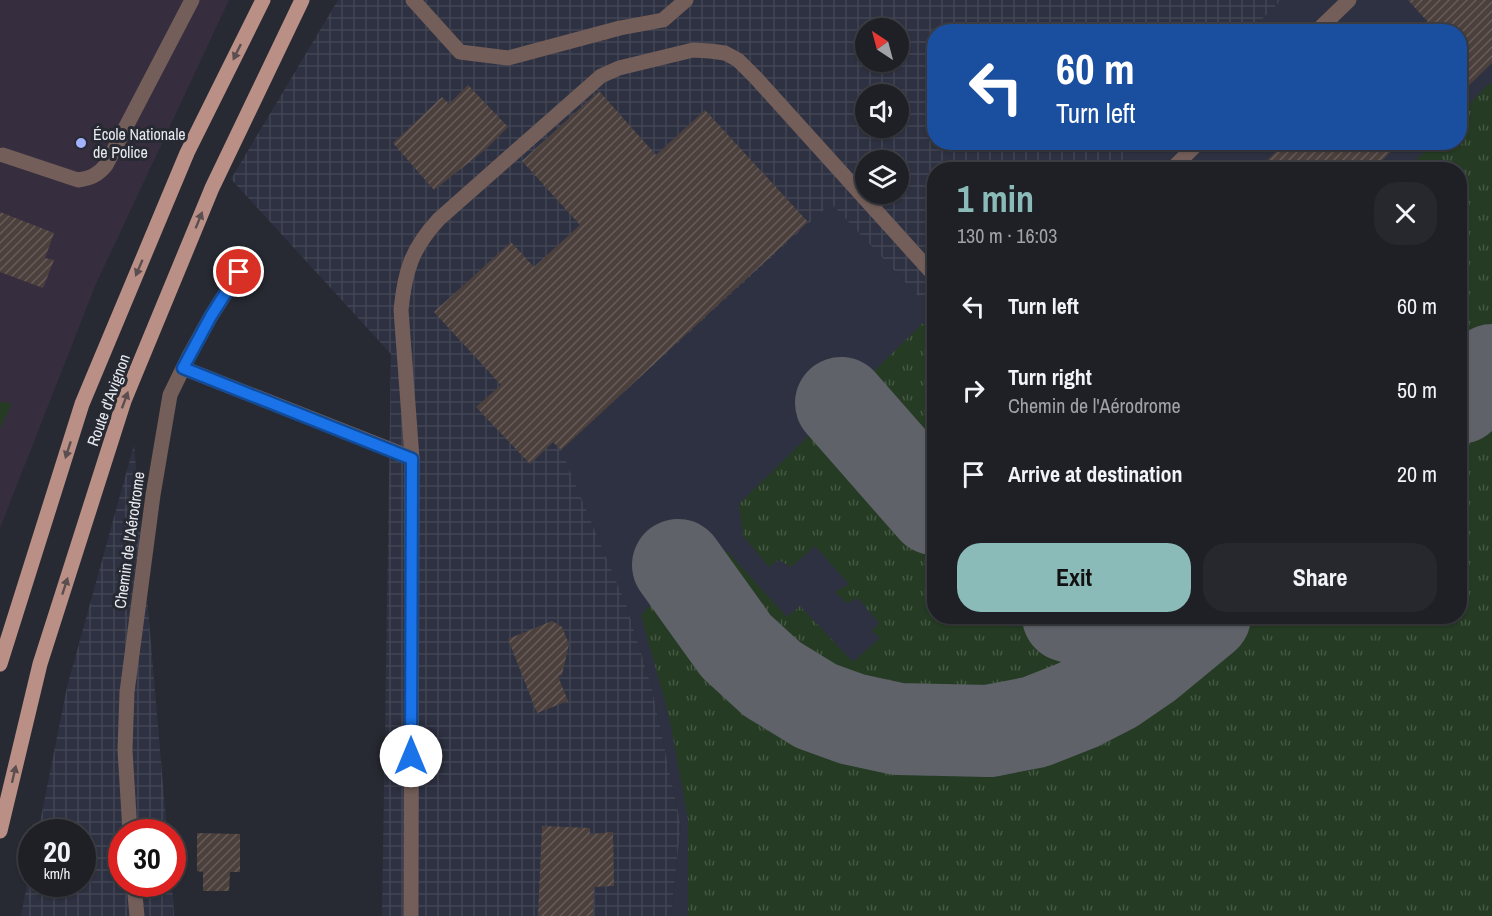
<!DOCTYPE html>
<meta charset="utf-8">
<style>
body{margin:0;font-family:"Archivo Narrow",sans-serif;background:#26282e;color:#f1f3f6;height:100vh;display:flex;flex-direction:column;font-size:22px;white-space:nowrap}
*{box-sizing:border-box;margin:0}
p{font-size:20px;color:#a1a3a7}
.icon{flex:none;width:33px;height:33px;fill:none;stroke:currentColor;stroke-width:2;stroke-linecap:round;stroke-linejoin:round}
.map{position:relative;flex:1;overflow:hidden}
.drawer{position:absolute;left:927px;top:162px;width:540px;height:462px;display:flex;flex-direction:column;background:#1e2026;border-radius:24px;box-shadow:0 2px 4px #0004,0 0 0 2px #3c3e43}
.drawer>*{flex:none}
.top-card{position:absolute;left:927px;top:24px;width:540px;height:126px;border-radius:24px;box-shadow:0 2px 4px #0004,0 0 0 2px #3c3e43;background:#1a4fa0;color:#fff;overflow:hidden}
.needle{width:39px;rotate:324deg}
.buttons{position:absolute;left:855px;top:18px;display:grid;gap:12px}
.buttons a{display:grid;place-items:center;width:54px;height:54px;border-radius:50%;background:#1e2026;box-shadow:0 2px 4px #0004,0 0 0 2px #3c3e43;font-size:30px}
.speed{position:absolute;left:18px;top:819px;display:flex;gap:12px;font-size:30px;font-weight:700;text-align:center}
.speed>*{display:grid;place-content:center;width:78px;height:78px;border-radius:50%;background:#1e2026;box-shadow:0 2px 4px #0004,0 0 0 2px #3c3e43;line-height:1}
.speed small{font-size:15px;font-weight:400}
.speed .limit{border:9px solid #d22;background:#fff;color:#111}
.pin{position:absolute;display:grid;place-items:center;width:51px;height:51px;color:#fff;margin:-26px;border:3px solid #fff;border-radius:50%;box-shadow:0 2px 6px #0007}
.me{position:absolute;width:66px;margin:-33px;rotate:0deg;stroke-linejoin:round;filter:drop-shadow(0 0 4px #0008)}
.turn{display:flex;align-items:center;gap:21px;height:126px;padding:0 30px;font-size:27px}
.turn .icon{width:78px;height:78px;stroke-width:2.5}
.turn b{display:block;font-size:42px;line-height:51px}
.round{display:grid;place-items:center;flex:none;width:63px;height:63px;border-radius:24px;background:#26282e}
.summary{display:flex;align-items:center;justify-content:space-between;height:102px;padding:0 30px}
h1{font-size:36px;font-weight:700;line-height:45px;color:#8bbbb9}
.cta{display:flex;gap:12px;margin-top:auto;padding:12px 30px}
.cta a{flex:1;height:69px;border-radius:24px;background:#8bbbb9;color:#111;font-size:24px;font-weight:700;line-height:69px;text-align:center}
.cta a+a{background:#26282e;color:#f1f3f6}
ul{padding:0;list-style:none}
li{display:flex;align-items:center;gap:18px;height:84px;padding:0 30px}
li div{flex:1}
li b{display:block;font-size:22px}
li em{font-style:normal}
.map>svg:first-child{display:block}
.industrial{fill:url(#industrial-grid);fill-rule:evenodd}
.education{fill:#362e3e}
.built{fill:#2e3141}
.grass{fill:url(#grass-tufts)}
.lines{fill:none;stroke-linecap:round;stroke-linejoin:round}
.taxiway{stroke:#60626a;stroke-width:92}
.building{fill:url(#building-hatch)}
.service{stroke:#735e59;stroke-width:15}
.minor{stroke:#735e59;stroke-width:15}
.primary{stroke:#ba9086;stroke-width:15}
.oneway{fill:#5b4e50}
.route-casing{stroke:#114b97;stroke-width:15}
.route{stroke:#1a73e8;stroke-width:10}
.poi-dot{fill:#a2b2fd;stroke:#282a33;stroke-width:2}
.labels{text-anchor:middle;dominant-baseline:central;stroke-width:6;stroke-linejoin:round;paint-order:stroke}
.poi-label{font-size:16px;fill:#e8eaf0;stroke:#282a33;text-anchor:start}
.street-label{font-size:16px;fill:#e8eaf0;stroke:#282a33}
</style>
<div class="map">
<svg width="1492" height="916" viewBox="0 0 1492 916">
<defs>
<pattern id="industrial-grid" width="8" height="8" patternUnits="userSpaceOnUse" patternTransform="scale(1.5)"><rect width="8" height="8" fill="#2e3141"/><path d="M0 4h8M4 0v8" fill="none" stroke="#424554"/></pattern>
<pattern id="grass-tufts" width="24" height="20" patternUnits="userSpaceOnUse" patternTransform="scale(1.5)"><rect width="24" height="20" fill="#253b23"/><path d="M3 7l-1-3M5 7V3M7 7l1-3M15 17l-1-3M17 17v-4M19 17l1-3" fill="none" stroke="#455843"/></pattern>
<pattern id="building-hatch" width="6" height="6" patternUnits="userSpaceOnUse" patternTransform="scale(1.5)"><rect width="6" height="6" fill="#4c403d"/><path d="M-1 1l2-2M0 6l6-6M5 7l2-2" fill="none" stroke="#665c59"/></pattern>
</defs>
<rect width="100%" height="100%" fill="#282a33"/>
<path class="industrial" d="M338,0H1289L1257,31L934,32V142L1144,143L1116,169L934,170V313L830,203L627,607L652,688L681,825L671,916H382L391,354L231,179ZM866,28H898V62H866ZM866,94H898V128H866ZM866,160H898V194H866Z
M134,445L167,832H122V884H172L174,916H21L31,863L32,884H82V832H38L67,687Z"/>
<path class="education" d="M0,0H229L95,286L0,528Z"/>
<path class="built" d="M1281,0H1492V916H671L681,825L652,688L627,607L561,450L831,203L934,313V616H1460V170L1113,169L1139,143L1460,142V32L1250,31Z"/>
<path class="grass" d="M1489,83L1492,85V916H688V819L669,716L641,615L704,550L728,552L787,617L800,606L853,662L880,638L872,631L879,623L858,598L847,603L835,592L849,584L815,546L791,567L779,560L769,567L743,536L739,504L923,323L934,332V616H1460V170L1407,169L1433,143L1460,142V114Z
M0,402L12,403L0,429Z"/>
<g class="lines">
<path class="taxiway" d="M1460,398L1492,370
M841,403L934,509
M678,565L736,646L772,679L816,706L852,719L898,729L989,731L1035,722L1078,705L1113,687L1148,663L1205,616
M1068,616L1082,620L1123,616"/>
</g>
<path class="building" d="M1408,0H1492V63L1460,94V32H1437Z
M468,85L508,127L486,149L434,190L393,143L442,97L449,104Z
M599,91L656,155L705,110L808,222L561,450L553,442L530,464L476,407L501,385L434,312L511,242L534,267L580,225L522,161Z
M1286,142H1401L1372,170H1257Z
M0,212L54,233L45,258L54,260L43,288L0,272Z
M552,621L562,627L569,644L562,675L558,676L568,701L537,713L508,639Z
M542,826L590,828V834L613,832L614,886L594,887L593,916H538Z
M197,833L240,834V872H230L229,891H203V872L197,871Z"/>
<g class="lines">
<path class="service" d="M413,0L460,52L508,58L620,28L663,20L686,0
M1316,32L1349,0
M3,155L78,180C91,178 98,175 106,165L192,0
M1171,170L1199,142
M412,458L401,310C405,270 412,248 439,219L601,76L619,68L693,50L710,51L725,53L738,60L756,78L934,275"/>
<path class="minor" d="M183,368L412,458L411,916
M130,832L125,750L127,692L153,495L170,395L189,356L211,316L239,272
M134,884L137,916"/>
<path class="primary" d="M0,664L82,404L187,153L263,0
M0,831L40,664L124,401L212,188L302,0"/>
</g>
<defs><path id="oneway-solid" d="M-6-.8H1V-3.2L6.5 0L1 3.2V.8H-6Z" transform="scale(1.5)"/></defs>
<g class="oneway">
<use href="#oneway-solid" transform="translate(237 52) rotate(116)"/>
<use href="#oneway-solid" transform="translate(199 220) rotate(-68)"/>
<use href="#oneway-solid" transform="translate(139 268) rotate(113)"/>
<use href="#oneway-solid" transform="translate(125 400) rotate(-70)"/>
<use href="#oneway-solid" transform="translate(68 450) rotate(108)"/>
<use href="#oneway-solid" transform="translate(65 586) rotate(-72)"/>
<use href="#oneway-solid" transform="translate(14 774) rotate(-77)"/>
</g>
<g class="lines">
<defs>
<path id="route" d="M239,272L211,316L183,368L412,459L411,756"/>
</defs>
<use href="#route" class="route-casing"/>
<use href="#route" class="route"/>
</g>
<circle class="poi-dot" cx="81" cy="143" r="6"/>
<g class="labels">
<g class="poi-label">
<text x="93" y="134">École Nationale<tspan x="93" dy="18">de Police</tspan></text>
</g>
<g class="street-label">
<text transform="translate(108 400) rotate(-70)">Route d'Avignon</text>
<text transform="translate(129 540) rotate(-82)">Chemin de l'Aérodrome</text>
</g>
</g>
</svg>
<div class="buttons">
<a><svg class="needle" viewBox="-14 -14 28 28"><path d="M0-13l5 13h-10z" fill="#e53935"/><path d="M0 13l5-13h-10z" fill="#a1a3a7"/></svg></a>
<a><svg class="icon" aria-label="sound" viewBox="0 0 24 24"><path d="M4 9h4l5-4v14l-5-4H4zM17 9q2 3 0 6"/></svg></a>
<a><svg class="icon" aria-label="layers" viewBox="0 0 24 24"><path d="M12 4l9 5-9 5-9-5zM3 14l9 5 9-5"/></svg></a>
</div>
<div class="speed"><div>20<small>km/h</small></div><div class="limit">30</div></div>
<div class="pin" style="left:239px;top:272px;background:#d93025"><svg class="icon" aria-label="arrive" viewBox="0 0 24 24"><path d="M6 21V4h12l-3 4 3 4H6"/></svg></div>
<svg class="me" style="left:411px;top:756px" viewBox="-20 -20 40 40"><circle r="19" fill="#fff"/><path d="M0-13L10 11 0 6-10 11z" fill="#1a73e8"/></svg>
<div class="top-card">
<div class="turn"><svg class="icon" aria-label="left" viewBox="0 0 24 24"><path d="M17 20v-9H6M10 6l-5 5 5 5"/></svg><div><b>60 m</b>Turn left</div></div>
</div>
<section class="drawer">
<div class="summary"><div><h1>1 min</h1><p>130 m · 16:03</p></div><a class="round"><svg class="icon" aria-label="close" viewBox="0 0 24 24"><path d="M6 6l12 12M18 6L6 18"/></svg></a></div>
<ul>
<li><svg class="icon" aria-label="left" viewBox="0 0 24 24"><path d="M17 20v-9H6M10 6l-5 5 5 5"/></svg><div><b>Turn left</b></div><em>60 m</em></li>
<li><svg class="icon" aria-label="right" viewBox="0 0 24 24"><path d="M7 20v-9h11M14 6l5 5-5 5"/></svg><div><b>Turn right</b><p>Chemin de l'Aérodrome</p></div><em>50 m</em></li>
<li><svg class="icon" aria-label="arrive" viewBox="0 0 24 24"><path d="M6 21V4h12l-3 4 3 4H6"/></svg><div><b>Arrive at destination</b></div><em>20 m</em></li>
</ul>
<div class="cta"><a>Exit</a><a>Share</a></div>
</section>
</div>
